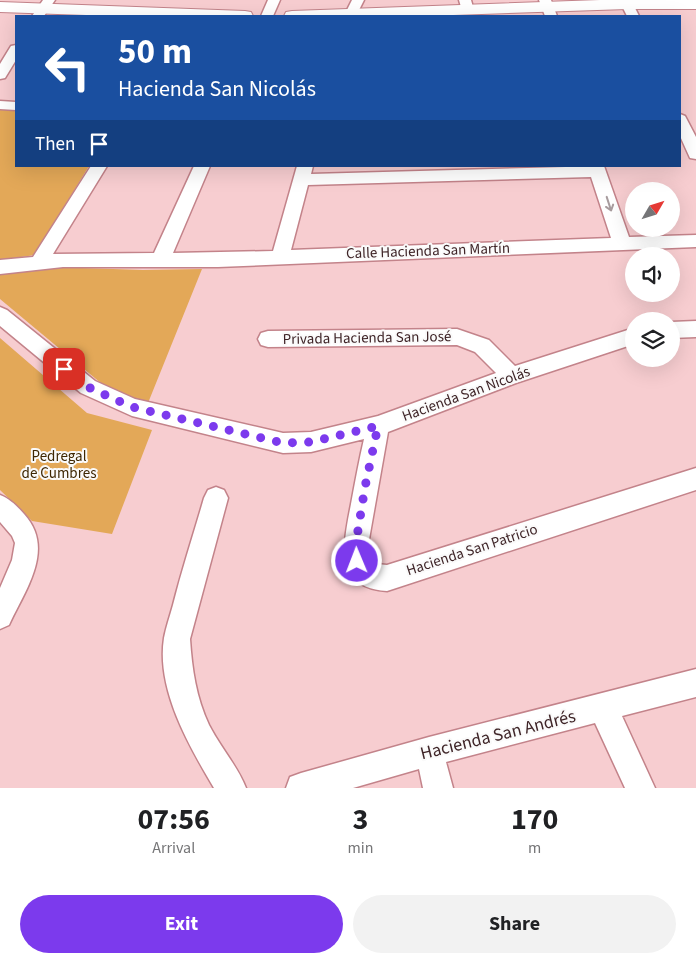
<!DOCTYPE html>
<meta charset="utf-8">
<style>
body{margin:0;font-family:"Source Sans 3",sans-serif;background:#f2f2f2;color:#202124;height:100vh;display:flex;flex-direction:column;font-size:19px;white-space:nowrap}
*{box-sizing:border-box;margin:0}
p{font-size:16px;color:#757577}
.icon{flex:none;width:28px;height:28px;fill:none;stroke:currentColor;stroke-width:2;stroke-linecap:round;stroke-linejoin:round}
.map{position:relative;height:788px;overflow:hidden}
.sheet{display:flex;flex-direction:column;background:#fff;flex:1}
.sheet>*{flex:none}
.hud{position:absolute;left:15px;top:15px;width:666px;height:152px;border-radius:0px;box-shadow:0 5px 20px #0002;background:#1a4fa0;color:#fff;overflow:hidden}
.needle{width:32px;rotate:51deg}
.tools{position:absolute;left:625px;top:182px;display:grid;gap:10px}
.tools a{display:grid;place-items:center;width:55px;height:55px;border-radius:50%;background:#fff;box-shadow:0 5px 20px #0002;font-size:25px}
.pin{position:absolute;display:grid;place-items:center;width:42px;height:42px;color:#fff;margin:-21px;border-radius:10px;box-shadow:0 2px 8px #0006}
.me{position:absolute;width:55px;margin:-28px;rotate:359deg;stroke-linejoin:round;filter:drop-shadow(0 0 4px #0008)}
.turn{display:flex;align-items:center;gap:18px;height:105px;padding:0 20px;font-size:22px}
.turn .icon{width:65px;height:65px;stroke-width:2.5}
.turn b{display:block;font-size:35px;line-height:42px}
.then{display:flex;align-items:center;height:48px;padding:0 20px;background:#0003;gap:10px;font-size:19px}
.eta{display:flex;justify-content:space-evenly;align-items:center;height:85px;text-align:center}
.eta b{font-size:30px;font-weight:700;line-height:35px}
.primary-button{display:flex;gap:10px;margin-top:auto;padding:10px 20px}
.primary-button a{flex:1;height:58px;border-radius:30px;background:#7c3aed;color:#fff;font-size:20px;font-weight:700;line-height:58px;text-align:center}
.primary-button a+a{background:#f2f2f2;color:#202124}
.map>svg:first-child{display:block}
.green{fill:#e3a858}
.lines{fill:none;stroke-linecap:round;stroke-linejoin:round}
.street-casing{stroke:#c3838a;stroke-width:3}
.secondary-casing{stroke:#c3838a;stroke-width:2}
.street{fill:#fff;fill-rule:evenodd}
.secondary{fill:#fff;fill-rule:evenodd}
.oneway{stroke:#a89c9e}
.route{stroke:#7c3aed;stroke-width:9;stroke-dasharray:0 16.2}
.labels{text-anchor:middle;dominant-baseline:central;stroke-width:4;stroke-linejoin:round;paint-order:stroke}
.street-label{font-size:15px;fill:#3e2427;stroke:#fafafa}
.park-label{font-size:15px;fill:#3f2703;stroke:#fafafa}
.near-street-label{font-size:18px;fill:#3e2427;stroke:#fafafa}
</style>
<div class="map">
<svg width="696" height="788" viewBox="0 0 696 788">
<rect width="100%" height="100%" fill="#f7cdd0"/>
<path class="green" d="M0,110H16V166H89L35,255L0,260Z
M52,267L143,270L202,269L148,403L108,389L0,299V275Z
M0,338L87,413L152,430L112,534L32,521L0,490Z"/>
<g class="lines">
<defs>
<path id="street" d="M43,0H55L44,16H32Z
M268,0H280L273,16H261Z
M352,0H364L356,16H344Z
M459,0H471L474,11L473,14H463Z
M539,0H551L557,16H545Z
M619,0H631L639,16H627Z
M16,45V60L5,78L0,79V64L11,46Z
M0,101L16,102V110L0,109Z
M680,114L685,116L696,137V159L690,158L680,136Z
M91,166H107L53,254L154,253L194,166H210L173,253L273,251L297,166H313L311,174L604,166L629,237L696,235V247L218,267H63L0,274V260L33,257ZM591,177L611,238L291,250L308,185Z
M0,307L7,310L95,381L135,399L283,433L311,432L378,416L496,373L475,352L457,345L268,347L261,345L258,339L261,333L268,331L457,329L489,340L515,366L634,328V344L516,383L388,432L368,545L369,558L376,564L387,565L696,468V490L387,591C332,588 344,541 351,504C355,482 359,461 364,439L311,452L283,453L132,416L81,393L0,326Z
M696,321V337L671,338V322Z
M216,487L224,490L228,498L190,639C192,669 196,697 209,725C220,747 237,765 246,788H214C189,746 156,689 164,638C166,627 170,616 173,605C182,569 194,533 204,498L208,490Z
M0,495C10,499 17,506 24,514C56,549 25,590 9,625L0,629V588L12,560L15,543L12,536L0,522Z
M696,669V697L622,716L655,788H625L595,723L446,762L453,788H423L419,769L353,788H286L290,777L301,773L429,737Z"/>
<path id="secondary" d="M600,0H696V9H627L425,16H284L286,12L292,11Z
M0,2L245,11L251,12L253,16H115L0,12Z"/>
</defs>
<use href="#street" class="street-casing"/>
<use href="#secondary" class="secondary-casing"/>
<use href="#street" class="street"/>
<use href="#secondary" class="secondary"/>
</g>
<defs><path id="oneway-shaft" d="M-6 0H5M1.5-3L5.5 0L1.5 3" fill="none" stroke-width="1.6" stroke-linecap="round" stroke-linejoin="round" transform="scale(1.25)"/></defs>
<use class="oneway" href="#oneway-shaft" transform="translate(609 204) rotate(72)"/>
<g class="lines">
<path class="route" d="M64,369L88,387L132,407L283,443L311,442L378,426L365,487L355,549L357,561"/>
</g>
<g class="labels">
<g class="street-label">
<text transform="translate(428 251) rotate(-2)">Calle Hacienda San Martín</text>
<text transform="translate(367 338) rotate(-1)">Privada Hacienda San José</text>
<text transform="translate(466 394) rotate(-20)">Hacienda San Nicolás</text>
<text transform="translate(472 550) rotate(-18)">Hacienda San Patricio</text>
</g>
<g class="park-label">
<text x="59" y="456">Pedregal<tspan x="59" dy="17">de Cumbres</tspan></text>
</g>
<g class="near-street-label">
<text transform="translate(498 735) rotate(-14)">Hacienda San Andrés</text>
</g>
</g>
</svg>
<div class="tools">
<a><svg class="needle" viewBox="-14 -14 28 28"><path d="M0-13l5 13h-10z" fill="#e53935"/><path d="M0 13l5-13h-10z" fill="#757577"/></svg></a>
<a><svg class="icon" aria-label="sound" viewBox="0 0 24 24"><path d="M4 9h4l5-4v14l-5-4H4zM17 9q2 3 0 6"/></svg></a>
<a><svg class="icon" aria-label="layers" viewBox="0 0 24 24"><path d="M12 4l9 5-9 5-9-5zM3 14l9 5 9-5"/></svg></a>
</div>
<div class="pin" style="left:64px;top:369px;background:#d93025"><svg class="icon" aria-label="arrive" viewBox="0 0 24 24"><path d="M6 21V4h12l-3 4 3 4H6"/></svg></div>
<svg class="me" style="left:357px;top:561px" viewBox="-20 -20 40 40"><circle r="17" fill="#7c3aed" stroke="#fff" stroke-width="3"/><path d="M0-11L8 9 0 5-8 9z" fill="#fff"/></svg>
<div class="hud">
<div class="turn"><svg class="icon" aria-label="left" viewBox="0 0 24 24"><path d="M17 20v-9H6M10 6l-5 5 5 5"/></svg><div><b>50 m</b>Hacienda San Nicolás</div></div>
<div class="then">Then<svg class="icon" aria-label="arrive" viewBox="0 0 24 24"><path d="M6 21V4h12l-3 4 3 4H6"/></svg></div>
</div>
</div>
<section class="sheet">
<div class="eta">
<div><b>07:56</b><p>Arrival</p></div>
<div><b>3</b><p>min</p></div>
<div><b>170</b><p>m</p></div>
</div>
<div class="primary-button"><a>Exit</a><a>Share</a></div>
</section>
